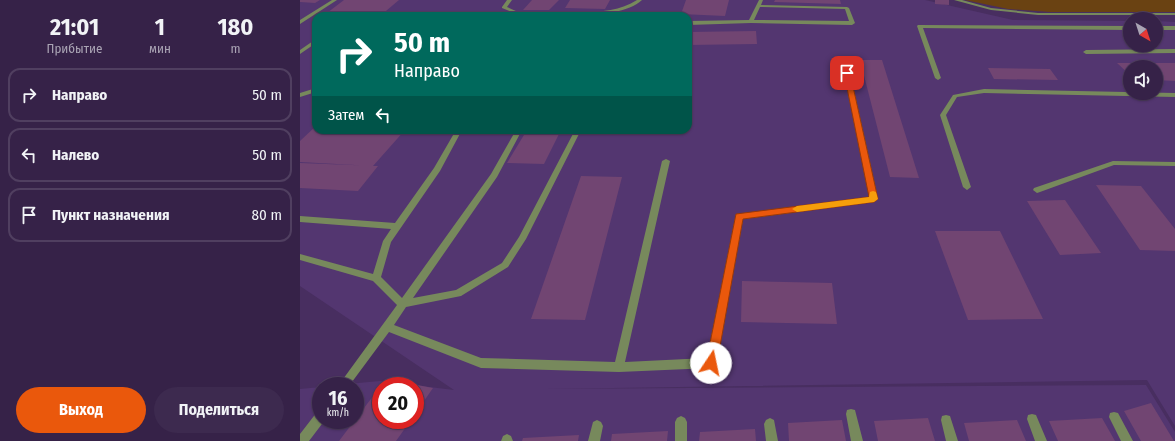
<!DOCTYPE html>
<html lang="ru">
<meta charset="utf-8">
<style>
body{margin:0;font-family:"Fira Sans Condensed",sans-serif;background:#3d2a4f;color:#f1f3f6;height:100vh;display:flex;flex-direction:column;font-size:15px;white-space:nowrap}
*{box-sizing:border-box;margin:0}
p{font-size:13px;color:#aaa4b4}
.icon{flex:none;width:22px;height:22px;fill:none;stroke:currentColor;stroke-width:2;stroke-linecap:round;stroke-linejoin:round}
.map{position:relative;flex:1;overflow:hidden}
.side{display:flex;flex-direction:column;background:#362248;width:300px}
.side>*{flex:none}
.top-card{position:absolute;left:12px;top:12px;width:380px;height:122px;border-radius:12px;box-shadow:0 1px 3px #0004,0 0 0 1px #503f60;background:#00695c;color:#fff;overflow:hidden}
.needle{width:26px;rotate:141deg}
.fabs{position:absolute;left:823px;top:12px;display:grid;gap:8px}
.fabs a{display:grid;place-items:center;width:40px;height:40px;border-radius:50%;background:#362248;box-shadow:0 1px 3px #0004,0 0 0 1px #503f60;font-size:20px}
.speed{position:absolute;left:12px;top:377px;display:flex;gap:8px;font-size:20px;font-weight:700;text-align:center}
.speed>*{display:grid;place-content:center;width:52px;height:52px;border-radius:50%;background:#362248;box-shadow:0 1px 3px #0004,0 0 0 1px #503f60;line-height:1}
.speed small{font-size:10px;font-weight:400}
.speed .limit{border:6px solid #d22;background:#fff;color:#111}
.pin{position:absolute;display:grid;place-items:center;width:34px;height:34px;color:#fff;margin:-17px;border-radius:8px;box-shadow:0 2px 6px #0006}
.me{position:absolute;width:44px;margin:-22px;rotate:11deg;stroke-linejoin:round;filter:drop-shadow(0 0 3px #0008)}
.turn{display:flex;align-items:center;gap:14px;height:84px;padding:0 16px;font-size:18px}
.turn .icon{width:52px;height:52px;stroke-width:2.5}
.turn b{display:block;font-size:28px;line-height:34px}
.then{display:flex;align-items:center;height:38px;padding:0 16px;background:#0003;gap:8px;font-size:15px}
.eta{display:flex;justify-content:space-evenly;align-items:center;height:68px;text-align:center}
.eta b{font-size:24px;font-weight:700;line-height:28px}
.primary-button{display:flex;gap:8px;margin-top:auto;padding:8px 16px}
.primary-button a{flex:1;height:46px;border-radius:24px;background:#ea580c;color:#fff;font-size:16px;font-weight:700;line-height:46px;text-align:center}
.primary-button a+a{background:#3d2a4f;color:#f1f3f6}
ul{padding:0;list-style:none}
li{display:flex;align-items:center;gap:12px;height:54px;margin:0 8px 6px;padding:0 8px;border:2px solid #503f60;border-radius:12px}
li div{flex:1}
li b{display:block;font-size:15px}
li em{font-style:normal}
main{display:flex;flex:1;min-height:0}
.map>svg:first-child{display:block}
.built{fill:#533670;fill-rule:evenodd}
.green{fill:#6a4212}
.building{fill:#714572}
.lines{fill:none;stroke-linecap:round;stroke-linejoin:round}
.lane{fill:#77895c;fill-rule:evenodd}
.route{fill:#ea580c;stroke:#983908}
.slow{fill:#f59e0b}
</style>
<main>
<section class="side">
<div class="eta">
<div><b>21:01</b><p>Прибытие</p></div>
<div><b>1</b><p>мин</p></div>
<div><b>180</b><p>m</p></div>
</div>
<ul>
<li><svg class="icon" aria-label="right" viewBox="0 0 24 24"><path d="M7 20v-9h11M14 6l5 5-5 5"/></svg><div><b>Направо</b></div><em>50 m</em></li>
<li><svg class="icon" aria-label="left" viewBox="0 0 24 24"><path d="M17 20v-9H6M10 6l-5 5 5 5"/></svg><div><b>Налево</b></div><em>50 m</em></li>
<li><svg class="icon" aria-label="arrive" viewBox="0 0 24 24"><path d="M6 21V4h12l-3 4 3 4H6"/></svg><div><b>Пункт назначения</b></div><em>80 m</em></li>
</ul>
<div class="primary-button"><a>Выход</a><a>Поделиться</a></div>
</section>
<div class="map">
<svg width="875" height="441" viewBox="0 0 875 441">
<rect width="100%" height="100%" fill="#482e60"/>
<path class="built" d="M0,0H625L713,20L830,21V45H856V21L875,22V426L847,380L244,389L846,385L875,432V441H0V389L21,387V420H55V386H26L80,381L154,390L0,286ZM16,16H388V130H16ZM830,67H856V93H830ZM81,386H115V420H81Z"/>
<path class="green" d="M665,0H875V12H750L708,9Z"/>
<path class="building" d="M0,0H20L15,3L0,2Z
M44,0H99L80,16H23Z
M232,0H259L249,10H223Z
M270,0H310L305,9L265,8Z
M386,0H429L425,16L381,14Z
M475,0H540L541,4L474,2Z
M635,0H649V5L635,4Z
M456,31L457,44L388,45V32Z
M560,60H582L619,178L590,177Z
M817,63H875V81L856,80V67H830V75Z
M688,68L750,69L758,80L694,79Z
M16,126V130H105L73,166L0,162V141Z
M227,130H261L244,164L207,163Z
M0,163L78,166L58,191L0,188Z
M281,176L322,177L285,320L231,319Z
M796,185L841,186L875,229V251L840,250Z
M765,200L801,253L760,255L727,201Z
M635,231H700L743,319L668,320Z
M442,281L532,283L537,324L441,322Z
M86,379L133,388L115,414V386H81V420H111L96,441H39Z
M851,403L874,441H841L824,411Z
M628,418L635,441H578L574,421Z
M802,418L815,441H758L749,421Z
M542,420L546,441H489L488,423Z
M717,420L726,441H669L664,423Z
M455,429L456,441H399L400,432Z
M368,431L367,441H311L312,434Z
M279,435L278,441H222L223,438Z"/>
<g class="lines">
<path class="lane" d="M32,0H37L0,24V20Z
M207,0H212L207,7L227,16H221L202,8V7Z
M337,0H342C322,18 280,14 254,14L251,16H246L253,12C280,11 313,16 337,0Z
M459,0H463L461,5L547,7L549,8L555,23L552,25L451,23L388,25V21L449,20ZM460,7L545,9L549,21L454,20Z
M654,0H662L691,8L738,13H875V15H738L691,10Z
M618,25L830,26V30L623,28L641,78L638,80L635,78L617,26Z
M856,26H875V30H856Z
M16,39V43L0,54V50Z
M875,49V53L786,54L783,52L786,50Z
M547,71L550,73L578,199L574,202L443,219L415,366L411,368L319,372L181,368L89,332L49,386H38L97,305L73,281L0,260V254L73,274L83,241L91,229L0,222V216L95,223L134,168L156,130H162L140,171L91,242L81,277L102,298L191,174L216,130H222L197,177L113,298L156,290L202,263L219,237L275,130H281L226,239L208,267L161,296L106,307L94,325L181,358L315,362L362,161L366,159L370,161L325,362L407,358L436,215L570,197L544,73Z
M16,88V92L0,97V93Z
M684,89L875,93V97L684,93L657,97L646,115L671,187L667,190L663,187L640,115L653,95Z
M813,161L875,162V166L814,165L740,192L737,193L733,190L734,188Z
M551,409L555,410L556,414L563,441H551L546,414L547,410Z
M21,411V420H25L9,441H0V434L17,412Z
M814,412L818,413L833,441H821L809,417L810,413Z
M732,414L736,415L747,441H735L727,419L728,415Z
M646,415L650,416L658,441H646L641,420L642,416Z
M381,416L385,418L387,422V441H375V422L377,418Z
M470,418L474,420L478,441H466L464,424L466,420Z
M297,420L301,422L303,426L300,441H288L293,422Z
M207,434L211,436L213,441H201L203,436Z"/>
</g>
<path class="route" d="M545,72L550,73L578,199L574,202L443,219L417,363L415,367L411,369L407,367L406,363L436,214L569,197L544,73Z"/>
<path class="slow" d="M573,191L576,192L578,199L574,202L497,212L492,209L497,206L569,197L570,192Z"/>
</svg>
<div class="fabs">
<a><svg class="needle" viewBox="-14 -14 28 28"><path d="M0-13l5 13h-10z" fill="#e53935"/><path d="M0 13l5-13h-10z" fill="#aaa4b4"/></svg></a>
<a><svg class="icon" aria-label="sound" viewBox="0 0 24 24"><path d="M4 9h4l5-4v14l-5-4H4zM17 9q2 3 0 6"/></svg></a>
</div>
<div class="speed"><div>16<small>km/h</small></div><div class="limit">20</div></div>
<div class="pin" style="left:547px;top:73px;background:#d93025"><svg class="icon" aria-label="arrive" viewBox="0 0 24 24"><path d="M6 21V4h12l-3 4 3 4H6"/></svg></div>
<svg class="me" style="left:411px;top:363px" viewBox="-20 -20 40 40"><circle r="19" fill="#fff"/><path d="M0-13L10 11 0 6-10 11z" fill="#ea580c"/></svg>
<div class="top-card">
<div class="turn"><svg class="icon" aria-label="right" viewBox="0 0 24 24"><path d="M7 20v-9h11M14 6l5 5-5 5"/></svg><div><b>50 m</b>Направо</div></div>
<div class="then">Затем<svg class="icon" aria-label="left" viewBox="0 0 24 24"><path d="M17 20v-9H6M10 6l-5 5 5 5"/></svg></div>
</div>
</div>
</main>
